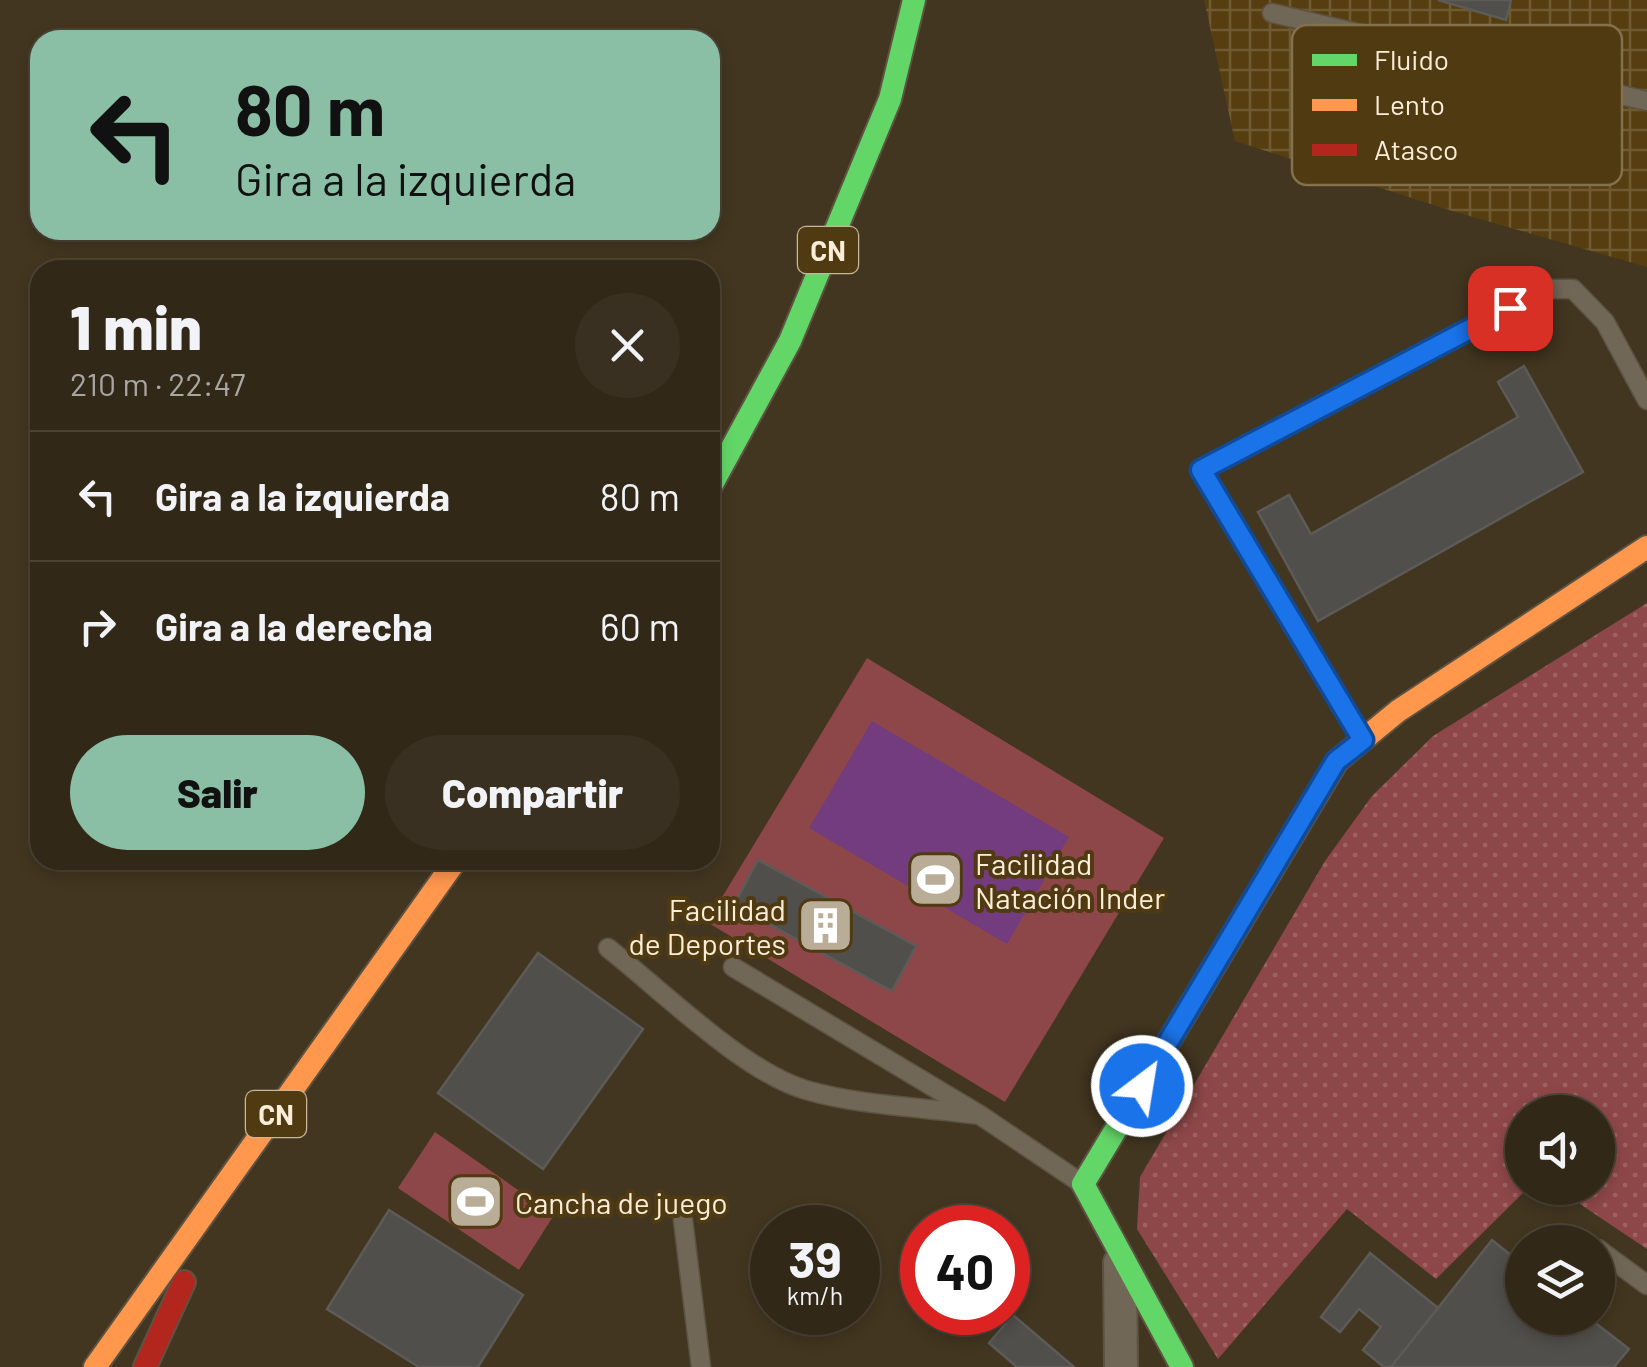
<!DOCTYPE html>
<html lang="es">
<meta charset="utf-8">
<style>
body{margin:0;font-family:Barlow,sans-serif;background:#3a3021;color:#f1f3f6;height:100vh;display:flex;flex-direction:column;font-size:38px;white-space:nowrap}
*{box-sizing:border-box;margin:0}
p{font-size:32px;color:#a8a6a2}
.icon{flex:none;width:55px;height:55px;fill:none;stroke:currentColor;stroke-width:2;stroke-linecap:round;stroke-linejoin:round}
.map{position:relative;flex:1;overflow:hidden}
.sheet{position:absolute;left:30px;top:260px;width:690px;height:610px;display:flex;flex-direction:column;background:#322818;border-radius:30px;box-shadow:0 5px 15px #0003,0 0 0 2px #4d4437}
.sheet>*{flex:none}
.banner{position:absolute;left:30px;top:30px;width:690px;height:210px;border-radius:30px;box-shadow:0 5px 15px #0003,0 0 0 2px #4d4437;background:#8abfa5;color:#111;overflow:hidden}
.buttons{position:absolute;left:1505px;top:1095px;display:grid;gap:20px}
.buttons a{display:grid;place-items:center;width:110px;height:110px;border-radius:50%;background:#322818;box-shadow:0 5px 15px #0003,0 0 0 2px #4d4437;font-size:50px}
.speed{position:absolute;left:750px;top:1205px;display:flex;gap:20px;font-size:50px;font-weight:700;text-align:center}
.speed>*{display:grid;place-content:center;width:130px;height:130px;border-radius:50%;background:#322818;box-shadow:0 5px 15px #0003,0 0 0 2px #4d4437;line-height:1}
.speed small{font-size:25px;font-weight:400}
.speed .limit{border:15px solid #d22;background:#fff;color:#111}
.pin{position:absolute;display:grid;place-items:center;width:85px;height:85px;color:#fff;margin:-42px;border-radius:20px;box-shadow:0 5px 15px #0006}
.me{position:absolute;width:110px;margin:-55px;rotate:31deg;stroke-linejoin:round;filter:drop-shadow(0 0 8px #0008)}
.turn{display:flex;align-items:center;gap:35px;height:210px;padding:0 40px;font-size:45px}
.turn .icon{width:130px;height:130px;stroke-width:2.5}
.turn b{display:block;font-size:70px;line-height:85px}
.round{display:grid;place-items:center;flex:none;width:105px;height:105px;border-radius:52px;background:#3a3021}
.summary{display:flex;align-items:center;justify-content:space-between;height:170px;padding:0 40px}
h1{font-size:60px;font-weight:800;line-height:75px}
.button{display:flex;gap:20px;margin-top:auto;padding:20px 40px}
.button a{flex:1;height:115px;border-radius:60px;background:#8abfa5;color:#111;font-size:40px;font-weight:800;line-height:115px;text-align:center}
.button a+a{background:#3a3021;color:#f1f3f6}
ul{padding:0;list-style:none}
li{display:flex;align-items:center;gap:30px;height:130px;padding:0 40px;border-top:2px solid #4d4437}
li div{flex:1}
li b{display:block;font-size:38px}
li em{font-style:normal}
.map>svg:first-child{display:block}
.industrial{fill:url(#industrial-grid)}
.grass{fill:url(#grass-dots)}
.pitch{fill:#8e4748}
.water{fill:#723c7e}
.building{fill:#504f4b;stroke:#5c5b58;stroke-width:2.5}
.lines{fill:none;stroke-linecap:round;stroke-linejoin:round}
.lane-casing{stroke:#5d5343;stroke-width:21}
.street-casing{stroke:#5d5343;stroke-width:36}
.fast-casing{stroke:#5d5343;stroke-width:26}
.slow-casing{stroke:#5d5343;stroke-width:26}
.jam-casing{stroke:#5d5343;stroke-width:26}
.lane{stroke:#706757;stroke-width:18}
.street{stroke:#706757;stroke-width:32}
.fast{stroke:#63d668;stroke-width:22}
.slow{stroke:#ff974d;stroke-width:22}
.jam{stroke:#b3261e;stroke-width:22}
.route-casing{stroke:#114b97;stroke-width:25}
.route{stroke:#1a73e8;stroke-width:18}
.labels{text-anchor:middle;dominant-baseline:central;stroke-width:8;stroke-linejoin:round;paint-order:stroke}
.shield{fill:#503a12;stroke:#c8b79d;stroke-width:2.5}
.shield-label{font-size:28px;font-weight:bold;fill:#fbedd8}
.poi-label{font-size:30px;fill:#fbedd8;stroke:#503a12;text-anchor:start}
.key{fill:#503a12;stroke:#83704d;stroke-width:2.5}
.key-label{font-size:28px;fill:#fbedd8}
</style>
<div class="map">
<svg width="1647" height="1367" viewBox="0 0 1647 1367">
<defs>
<pattern id="industrial-grid" width="8" height="8" patternUnits="userSpaceOnUse" patternTransform="scale(2.5)"><rect width="8" height="8" fill="#563e10"/><path d="M0 4h8M4 0v8" fill="none" stroke="#6f5a32"/></pattern>
<pattern id="grass-dots" width="8" height="8" patternUnits="userSpaceOnUse" patternTransform="scale(2.5)"><rect width="8" height="8" fill="#8e4748"/><path d="M2 2h.1M6 6h.1" fill="none" stroke="#9f6262" stroke-width="1.8" stroke-linecap="round"/></pattern>
</defs>
<rect width="100%" height="100%" fill="#423620"/>
<path class="industrial" d="M1204,0H1647V267L1452,211L1235,141Z"/>
<path class="grass" d="M1647,603V1249L1556,1188H1598V1112H1522V1188H1528L1436,1279L1347,1209L1218,1359L1137,1229L1140,1177L1325,861L1372,796L1433,736Z"/>
<path class="pitch" d="M867,658L1164,838L1005,1102L707,922Z
M435,1132L554,1215L519,1270L398,1188Z"/>
<path class="water" d="M872,721L1069,837L1007,944L809,828Z"/>
<path class="building" d="M1438,0H1511L1506,20Z
M1524,366L1583,472L1318,621L1258,512L1289,495L1311,534L1518,417L1498,382Z
M758,860L916,946L892,991L734,905Z
M538,953L643,1029L543,1169L438,1093Z
M389,1210L523,1295L478,1367H419L327,1309Z
M1492,1240L1522,1264V1318H1589L1629,1349L1614,1367H1391Z
M1370,1253L1438,1308L1391,1367H1384L1363,1350L1381,1327L1359,1309L1340,1332L1321,1317Z
M1013,1315L1074,1367H1017L989,1343Z"/>
<g class="lines">
<defs>
<path id="lane" d="M1272,13L1647,101
M1363,739L1201,470L1544,289H1573L1605,322L1647,400
M608,948C660,989 745,1073 806,1090C861,1106 923,1107 980,1115
M733,967L980,1115L1081,1183
M683,1220L701,1367
M1598,1249L1647,1285"/>
<path id="street" d="M1120,1263L1121,1367"/>
<path id="fast" d="M710,488L790,341L890,99L914,0
M1182,1367L1083,1184L1240,923"/>
<path id="slow" d="M1240,923L1337,761L1398,711L1647,547
M95,1367L456,860"/>
<path id="jam" d="M145,1367L184,1282"/>
</defs>
<use href="#lane" class="lane-casing"/>
<use href="#street" class="street-casing"/>
<use href="#fast" class="fast-casing"/>
<use href="#slow" class="slow-casing"/>
<use href="#jam" class="jam-casing"/>
<use href="#lane" class="lane"/>
<use href="#street" class="street"/>
<use href="#fast" class="fast"/>
<use href="#slow" class="slow"/>
<use href="#jam" class="jam"/>
</g>
<g class="lines">
<defs>
<path id="route" d="M1142,1086L1336,761L1363,740L1201,470L1510,308"/>
</defs>
<use href="#route" class="route-casing"/>
<use href="#route" class="route"/>
</g>
<defs>
<symbol id="stadium-square" viewBox="-11 -11 22 22"><rect x="-9" y="-9" width="18" height="18" rx="4" fill="#baad98" stroke="#503a12"/><path d="M0-5a6.5 5 0 1 0 0 10a6.5 5 0 1 0 0-10ZM-3.5-1.8h7v3.6h-7Z" fill="#fff"/></symbol>
<symbol id="building-square" viewBox="-11 -11 22 22"><rect x="-9" y="-9" width="18" height="18" rx="4" fill="#baad98" stroke="#503a12"/><path d="M-4-6H4V6H1V3H-1V6H-4ZM-2.5-4.3h1.7v1.8h-1.7ZM.8-4.3h1.7v1.8H.8ZM-2.5-1h1.7V.8h-1.7ZM.8-1h1.7V.8H.8Z" fill="#fff"/></symbol>
</defs>
<g fill-rule="evenodd">
<use href="#stadium-square" x="904" y="848" width="63" height="63"/>
<use href="#building-square" x="794" y="894" width="63" height="63"/>
<use href="#stadium-square" x="444" y="1170" width="63" height="63"/>
</g>
<g class="labels">
<g class="shield">
<rect x="798" y="227" width="60" height="46" rx="8"/>
<rect x="246" y="1091" width="60" height="46" rx="8"/>
</g>
<g class="shield-label">
<text x="828" y="250">CN</text>
<text x="276" y="1114">CN</text>
</g>
<g class="poi-label">
<text x="975" y="863">Facilidad<tspan x="975" dy="34">Natación Inder</tspan></text>
<text x="786" y="909" text-anchor="end">Facilidad<tspan x="786" dy="34">de Deportes</tspan></text>
<text x="515" y="1202">Cancha de juego</text>
</g>
</g>
<rect x="1292" y="25" width="330" height="160" rx="15" class="key"/>
<rect x="1312" y="54" width="45" height="12" fill="#63d668"/>
<rect x="1312" y="99" width="45" height="12" fill="#ff974d"/>
<rect x="1312" y="144" width="45" height="12" fill="#b3261e"/>
<g class="key-label">
<text x="1374" y="70">Fluido</text>
<text x="1374" y="115">Lento</text>
<text x="1374" y="160">Atasco</text>
</g>
</svg>
<div class="buttons">
<a><svg class="icon" aria-label="sound" viewBox="0 0 24 24"><path d="M4 9h4l5-4v14l-5-4H4zM17 9q2 3 0 6"/></svg></a>
<a><svg class="icon" aria-label="layers" viewBox="0 0 24 24"><path d="M12 4l9 5-9 5-9-5zM3 14l9 5 9-5"/></svg></a>
</div>
<div class="speed"><div>39<small>km/h</small></div><div class="limit">40</div></div>
<div class="pin" style="left:1510px;top:308px;background:#d93025"><svg class="icon" aria-label="arrive" viewBox="0 0 24 24"><path d="M6 21V4h12l-3 4 3 4H6"/></svg></div>
<svg class="me" style="left:1142px;top:1086px" viewBox="-20 -20 40 40"><circle r="17" fill="#1a73e8" stroke="#fff" stroke-width="3"/><path d="M0-11L8 9 0 5-8 9z" fill="#fff"/></svg>
<div class="banner">
<div class="turn"><svg class="icon" aria-label="left" viewBox="0 0 24 24"><path d="M17 20v-9H6M10 6l-5 5 5 5"/></svg><div><b>80 m</b>Gira a la izquierda</div></div>
</div>
<section class="sheet">
<div class="summary"><div><h1>1 min</h1><p>210 m · 22:47</p></div><a class="round"><svg class="icon" aria-label="close" viewBox="0 0 24 24"><path d="M6 6l12 12M18 6L6 18"/></svg></a></div>
<ul>
<li><svg class="icon" aria-label="left" viewBox="0 0 24 24"><path d="M17 20v-9H6M10 6l-5 5 5 5"/></svg><div><b>Gira a la izquierda</b></div><em>80 m</em></li>
<li><svg class="icon" aria-label="right" viewBox="0 0 24 24"><path d="M7 20v-9h11M14 6l5 5-5 5"/></svg><div><b>Gira a la derecha</b></div><em>60 m</em></li>
</ul>
<div class="button"><a>Salir</a><a>Compartir</a></div>
</section>
</div>
